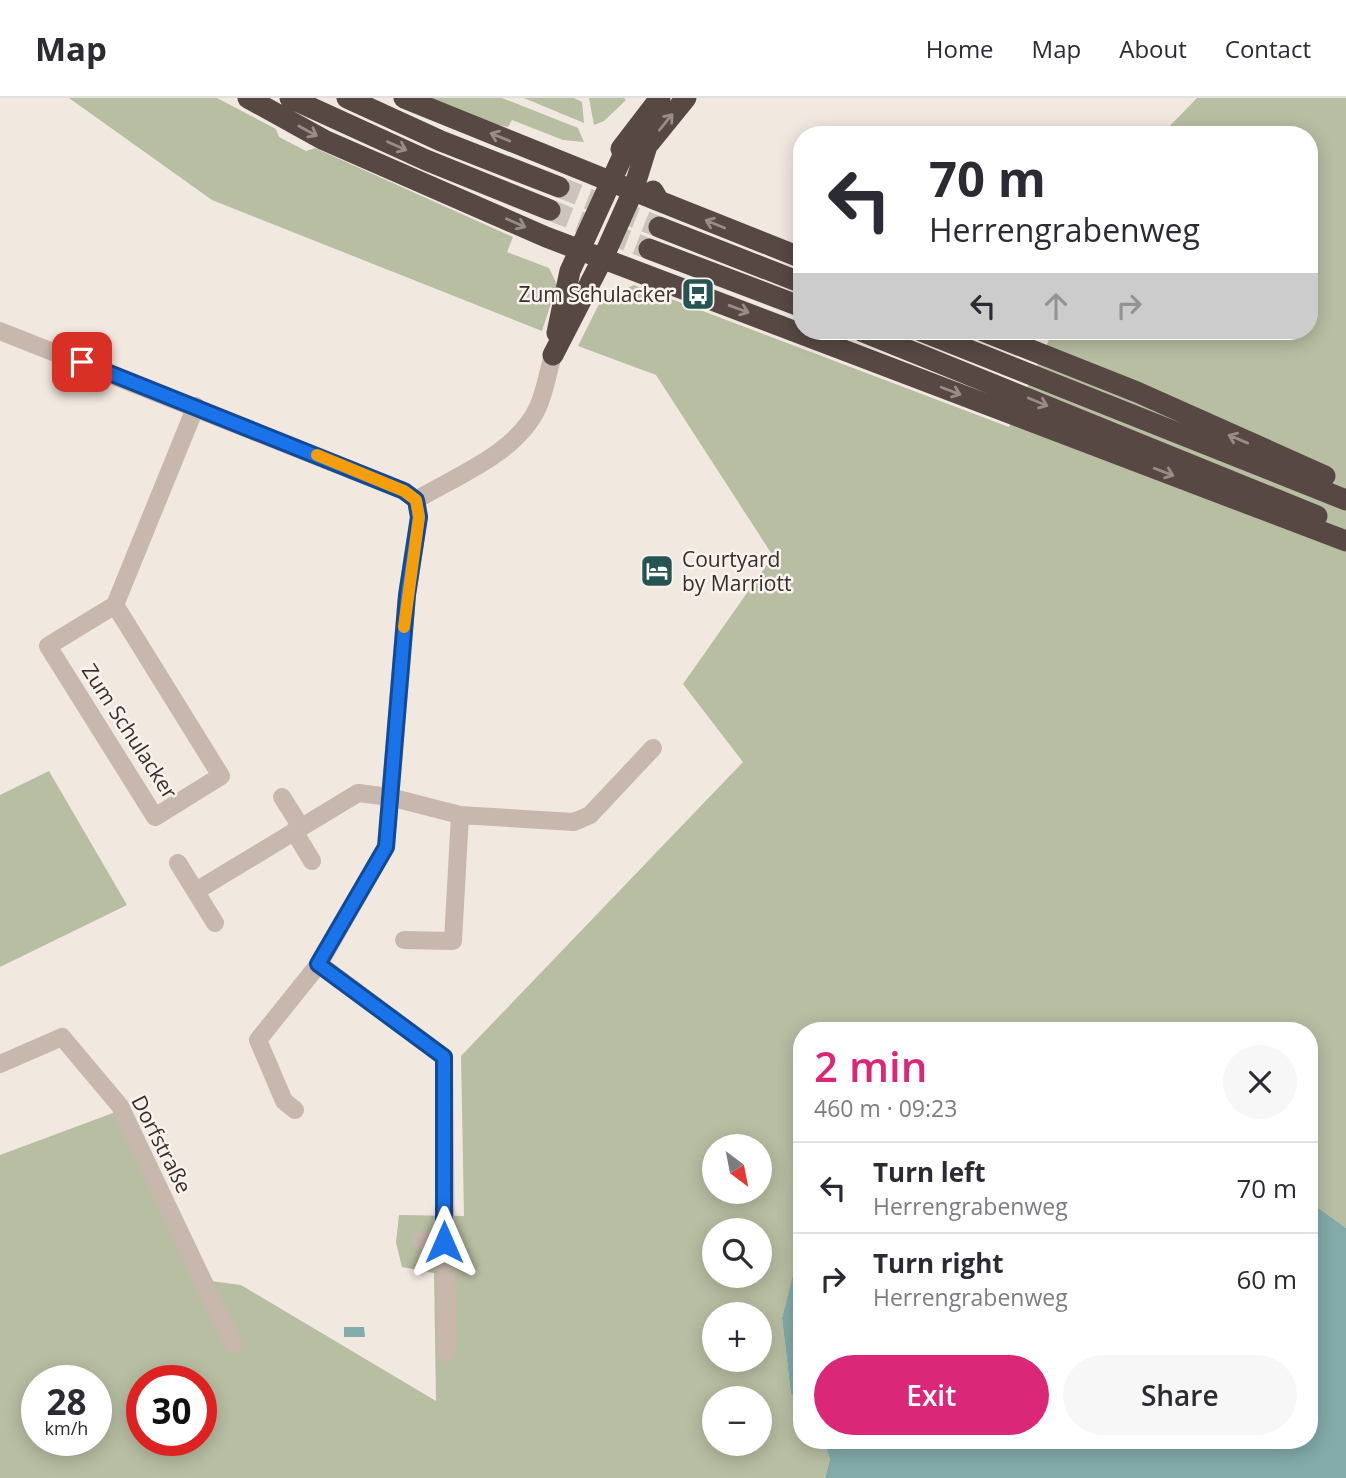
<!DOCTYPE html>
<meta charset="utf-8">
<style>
body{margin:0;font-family:"Open Sans",sans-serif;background:#f7f7f7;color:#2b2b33;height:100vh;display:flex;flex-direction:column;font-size:26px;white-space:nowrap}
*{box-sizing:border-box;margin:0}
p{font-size:23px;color:#7c7c81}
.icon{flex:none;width:38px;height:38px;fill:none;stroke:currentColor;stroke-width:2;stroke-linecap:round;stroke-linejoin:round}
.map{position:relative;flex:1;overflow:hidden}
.details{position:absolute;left:793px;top:924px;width:525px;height:427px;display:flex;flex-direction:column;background:#fff;border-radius:28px;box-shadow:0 4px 18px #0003}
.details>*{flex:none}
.banner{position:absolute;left:793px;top:28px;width:525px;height:214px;border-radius:28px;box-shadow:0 4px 18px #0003;background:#fff;color:#2b2b33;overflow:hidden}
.needle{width:46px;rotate:148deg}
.tools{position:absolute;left:702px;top:1036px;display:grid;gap:14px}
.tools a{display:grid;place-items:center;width:70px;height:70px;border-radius:50%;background:#fff;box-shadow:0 4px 18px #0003;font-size:35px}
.speed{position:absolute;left:21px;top:1267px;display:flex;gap:14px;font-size:35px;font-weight:700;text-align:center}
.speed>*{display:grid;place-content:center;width:91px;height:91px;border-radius:50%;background:#fff;box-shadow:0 4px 18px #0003;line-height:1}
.speed small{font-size:18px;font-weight:400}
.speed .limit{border:10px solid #d22;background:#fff;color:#111}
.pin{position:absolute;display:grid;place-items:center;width:60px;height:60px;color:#fff;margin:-30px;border-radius:14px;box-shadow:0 4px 10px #0006}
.me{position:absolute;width:77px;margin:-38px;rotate:0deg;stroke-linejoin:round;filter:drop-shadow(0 0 5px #0008)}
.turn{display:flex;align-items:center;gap:24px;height:147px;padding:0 21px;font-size:32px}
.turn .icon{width:91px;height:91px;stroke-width:2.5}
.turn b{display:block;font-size:49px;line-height:60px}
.lanes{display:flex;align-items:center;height:66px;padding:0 21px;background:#0003;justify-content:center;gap:35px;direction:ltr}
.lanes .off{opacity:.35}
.round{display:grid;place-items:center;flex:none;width:74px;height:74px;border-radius:37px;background:#f7f7f7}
.headline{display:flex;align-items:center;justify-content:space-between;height:119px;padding:0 21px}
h1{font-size:42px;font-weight:600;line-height:52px;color:#db2777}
.action{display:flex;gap:14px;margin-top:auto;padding:14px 21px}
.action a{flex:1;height:80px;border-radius:42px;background:#db2777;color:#fff;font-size:28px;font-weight:600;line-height:80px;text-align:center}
.action a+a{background:#f7f7f7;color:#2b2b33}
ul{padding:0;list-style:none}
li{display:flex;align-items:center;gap:21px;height:91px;padding:0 21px;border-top:2px solid #e1e1e2}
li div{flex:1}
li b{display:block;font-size:26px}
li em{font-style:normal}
header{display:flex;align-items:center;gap:42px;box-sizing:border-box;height:98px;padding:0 35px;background:#fff;border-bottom:2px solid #e1e1e2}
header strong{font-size:33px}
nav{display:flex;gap:38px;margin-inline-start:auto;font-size:24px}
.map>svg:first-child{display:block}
.green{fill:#b7bea2;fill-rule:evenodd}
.water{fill:#82aba9}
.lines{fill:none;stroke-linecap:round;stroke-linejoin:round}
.highway-tunnel{stroke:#ccc3bc;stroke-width:21;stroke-dasharray:21 10;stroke-linecap:butt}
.minor{stroke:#c8b7ad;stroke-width:18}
.highway{stroke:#574843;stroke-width:21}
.oneway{stroke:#988c87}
.route-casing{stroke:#114b97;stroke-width:18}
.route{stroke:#1a73e8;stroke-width:12}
.slow{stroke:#f59e0b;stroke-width:12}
.labels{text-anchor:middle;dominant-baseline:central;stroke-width:5;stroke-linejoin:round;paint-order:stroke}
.poi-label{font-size:21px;fill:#372e2b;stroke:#f9f2ed;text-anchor:end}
.street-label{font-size:21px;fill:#372e2b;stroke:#f9f2ed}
</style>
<header>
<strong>Map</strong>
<nav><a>Home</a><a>Map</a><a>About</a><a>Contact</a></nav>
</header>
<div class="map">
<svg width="1346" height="1380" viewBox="0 0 1346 1380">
<rect width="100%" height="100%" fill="#f1e8e0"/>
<path class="green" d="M69,0H217L276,31L279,39L306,53L315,50L513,139L507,154L549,170L557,187L542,233L212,102Z
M419,0H502L578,30L584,44L563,42L512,22L508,29L465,20Z
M524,0H574L582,4L584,25Z
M589,0H624L626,2L604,23L594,27Z
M1197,0H1346V1130L1309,1103V933H802L801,1144L782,1220L791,1296L801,1307L802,1342H823L830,1361L825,1380H0V1057L121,1012L203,1182L241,1187L436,1303L434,1175L402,1169L396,1145L399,1117L464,1118L461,958L743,664L683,586L773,458L656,277L578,248L601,202L634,187L1009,329L1053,233H1309V37H1170L1165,33ZM714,1048H760V1094H714ZM714,1132H760V1178H714ZM714,1216H760V1262H714ZM37,1283H96V1342H37ZM142,1283H201V1342H142ZM714,1300H760V1346H714Z
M49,673L127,807L0,869V697Z"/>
<path class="water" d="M1309,1103L1346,1130V1380H825L830,1361L823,1342H1309Z
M801,1144L802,1307H801L791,1296L782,1220Z
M344,1229H364L365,1239H344Z"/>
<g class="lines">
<path class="highway-tunnel" d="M559,89L659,129
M550,112L649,151"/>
<path class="minor" d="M0,233L404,393L416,402C458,377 517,355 538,309C545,293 548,274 553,257
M115,507L221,678L155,719L48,548L115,507L196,308
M282,699L301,729
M294,733L312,763
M178,765L215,825
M196,793L358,695L390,699L460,717L574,724L590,717L653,650
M404,842L453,843L460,717
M319,866L444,959L447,1254
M0,966L62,939L120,1008L233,1246
M295,1012L284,1003L258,942L319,866L386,749L407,497L419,419L416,402
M421,1143L444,1144"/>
<path class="highway" d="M248,0L324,42L546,139L1346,443
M290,0L426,62L550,112
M347,0L441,43L559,89
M404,0L659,103
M621,51L660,0
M653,93L659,103L802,160
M659,129L802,185
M649,151L802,209
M861,233L1317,418
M921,233L1346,402
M983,233L1137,294L1325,378
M557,235L570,173L630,42
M553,257L603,160L633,93L647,48L686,0"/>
</g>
<defs><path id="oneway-shaft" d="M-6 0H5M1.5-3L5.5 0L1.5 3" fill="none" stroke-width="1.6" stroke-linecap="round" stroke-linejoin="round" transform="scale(1.75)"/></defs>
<g class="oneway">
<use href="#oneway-shaft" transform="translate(666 24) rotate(-51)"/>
<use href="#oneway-shaft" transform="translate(308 33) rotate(29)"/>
<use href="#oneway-shaft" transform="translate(500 39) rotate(-158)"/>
<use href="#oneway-shaft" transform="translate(397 48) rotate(24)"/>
<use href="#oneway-shaft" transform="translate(516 125) rotate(24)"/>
<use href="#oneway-shaft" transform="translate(715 126) rotate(-158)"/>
<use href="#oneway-shaft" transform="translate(739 211) rotate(20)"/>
<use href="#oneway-shaft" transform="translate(951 293) rotate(21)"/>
<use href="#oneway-shaft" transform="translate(1038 304) rotate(22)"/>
<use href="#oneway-shaft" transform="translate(1238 341) rotate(-157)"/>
<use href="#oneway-shaft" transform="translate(1164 374) rotate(21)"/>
</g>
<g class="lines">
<defs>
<path id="route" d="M82,264L404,393L416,402L419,419L407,497L386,749L318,866L444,959V1144"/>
</defs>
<use href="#route" class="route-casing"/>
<use href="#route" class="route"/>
<path class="slow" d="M317,357L404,393L416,402L419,419L404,529"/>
</g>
<defs>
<symbol id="bus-square" viewBox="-11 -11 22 22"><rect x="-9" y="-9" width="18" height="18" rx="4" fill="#255453" stroke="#f9f2ed"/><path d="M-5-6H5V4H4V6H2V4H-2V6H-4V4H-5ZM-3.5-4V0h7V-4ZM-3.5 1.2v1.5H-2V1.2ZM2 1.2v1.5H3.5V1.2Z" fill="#fff"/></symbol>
<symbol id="hotel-square" viewBox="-11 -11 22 22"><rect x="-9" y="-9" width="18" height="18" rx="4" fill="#255453" stroke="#f9f2ed"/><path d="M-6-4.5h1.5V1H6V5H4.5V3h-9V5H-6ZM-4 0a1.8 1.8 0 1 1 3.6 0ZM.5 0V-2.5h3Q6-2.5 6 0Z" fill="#fff"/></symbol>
</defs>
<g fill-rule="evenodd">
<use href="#bus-square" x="679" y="177" width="38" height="38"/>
<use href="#hotel-square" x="638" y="454" width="38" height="38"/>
</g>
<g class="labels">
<g class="poi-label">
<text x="674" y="196">Zum Schulacker</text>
<text x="682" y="461" text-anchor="start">Courtyard<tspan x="682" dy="24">by Marriott</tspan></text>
</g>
<g class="street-label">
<text transform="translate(130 633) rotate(57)">Zum Schulacker</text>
<text transform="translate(162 1046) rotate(63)">Dorfstraße</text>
</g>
</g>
</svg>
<div class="tools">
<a><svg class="needle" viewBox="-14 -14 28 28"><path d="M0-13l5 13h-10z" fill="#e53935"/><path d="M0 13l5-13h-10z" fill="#7c7c81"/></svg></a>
<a><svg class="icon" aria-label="search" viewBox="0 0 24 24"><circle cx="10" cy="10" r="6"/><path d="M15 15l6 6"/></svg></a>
<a>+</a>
<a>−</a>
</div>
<div class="speed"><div>28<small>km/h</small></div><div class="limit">30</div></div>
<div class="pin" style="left:82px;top:264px;background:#d93025"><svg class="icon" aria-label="arrive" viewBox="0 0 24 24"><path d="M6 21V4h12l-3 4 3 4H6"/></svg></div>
<svg class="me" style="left:444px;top:1144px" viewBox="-20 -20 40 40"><path d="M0-17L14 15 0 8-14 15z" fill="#1a73e8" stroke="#fff" stroke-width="4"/></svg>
<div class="banner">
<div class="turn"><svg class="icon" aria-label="left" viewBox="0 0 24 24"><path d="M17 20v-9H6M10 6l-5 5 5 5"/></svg><div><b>70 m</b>Herrengrabenweg</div></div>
<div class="lanes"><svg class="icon" aria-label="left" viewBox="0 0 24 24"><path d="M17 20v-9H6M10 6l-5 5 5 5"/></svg><svg class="icon off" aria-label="ahead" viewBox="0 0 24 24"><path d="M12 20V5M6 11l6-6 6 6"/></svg><svg class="icon off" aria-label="right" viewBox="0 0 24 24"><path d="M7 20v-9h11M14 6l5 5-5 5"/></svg></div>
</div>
<section class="details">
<div class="headline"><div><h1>2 min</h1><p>460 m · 09:23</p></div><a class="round"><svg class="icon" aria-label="close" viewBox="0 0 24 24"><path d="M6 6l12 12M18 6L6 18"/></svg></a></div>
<ul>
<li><svg class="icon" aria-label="left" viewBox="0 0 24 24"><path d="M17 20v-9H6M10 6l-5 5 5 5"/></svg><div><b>Turn left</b><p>Herrengrabenweg</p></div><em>70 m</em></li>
<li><svg class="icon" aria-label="right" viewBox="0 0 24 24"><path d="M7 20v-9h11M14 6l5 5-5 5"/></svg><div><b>Turn right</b><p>Herrengrabenweg</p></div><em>60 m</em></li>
</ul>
<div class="action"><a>Exit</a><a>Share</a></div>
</section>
</div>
